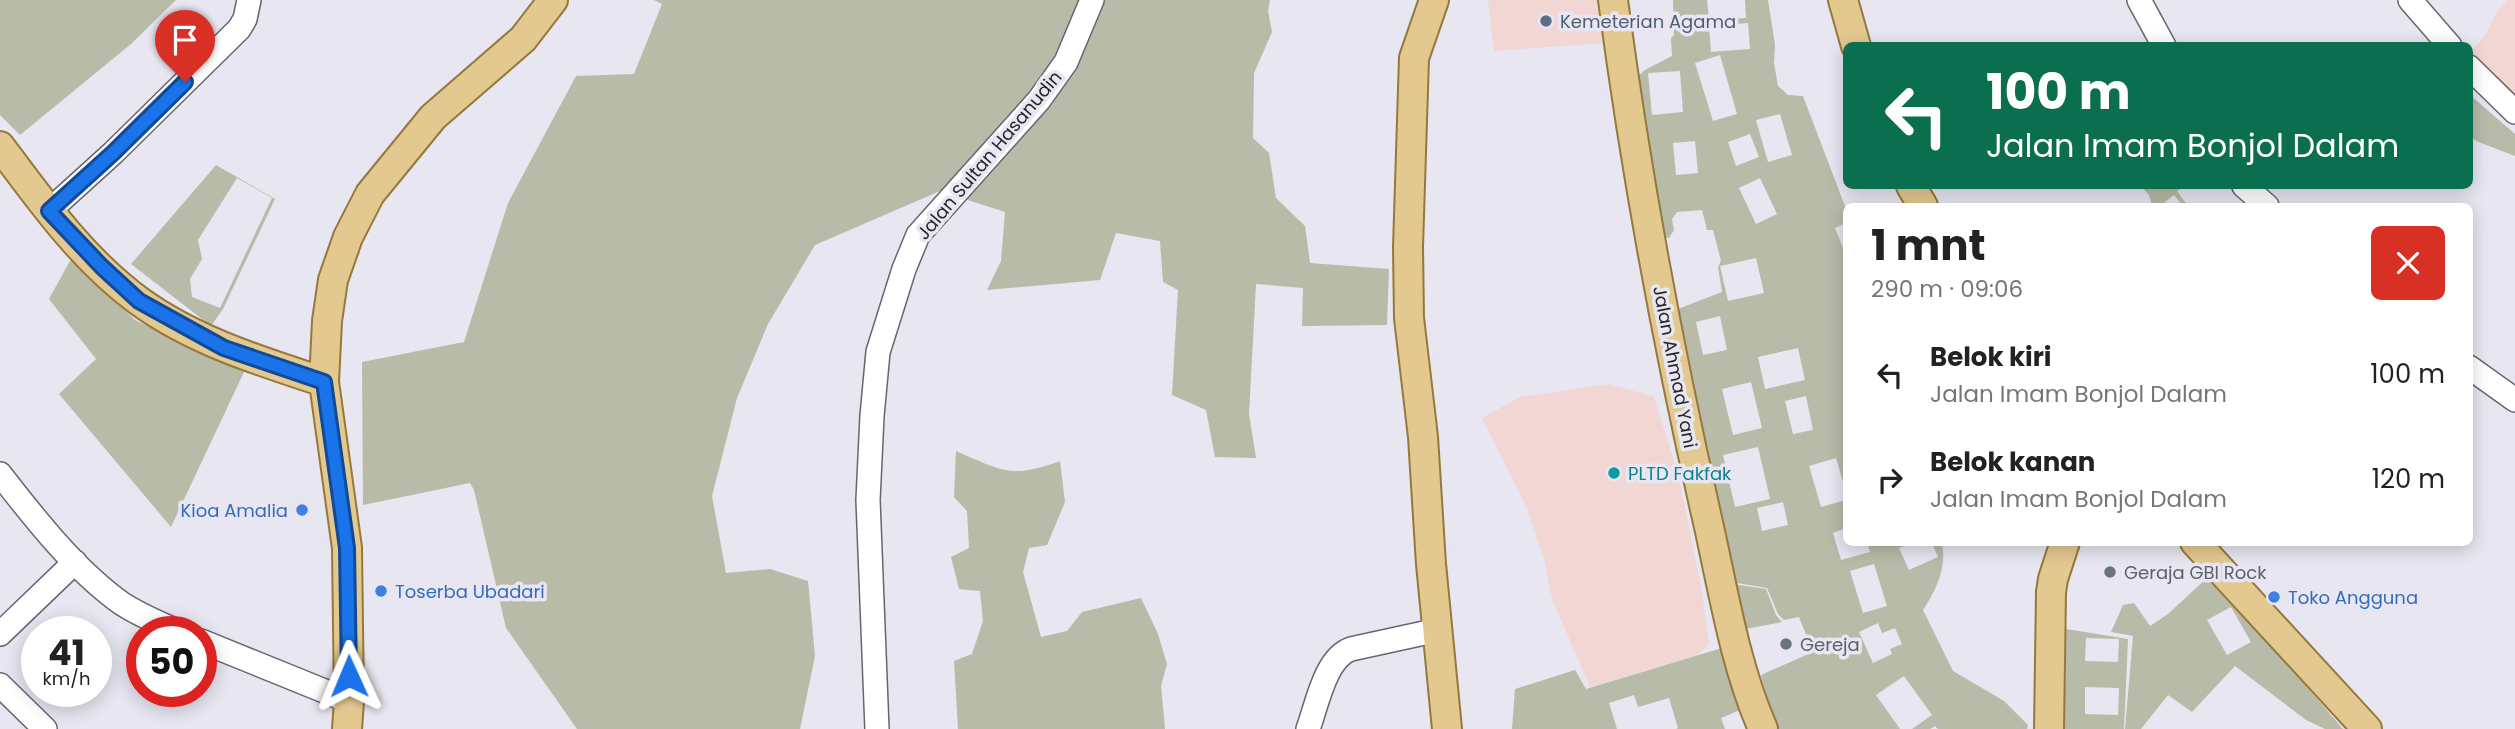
<!DOCTYPE html>
<html lang="id">
<meta charset="utf-8">
<style>
body{margin:0;font-family:Poppins,sans-serif;background:#f2f2f2;color:#222;height:100vh;display:flex;flex-direction:column;font-size:26px;white-space:nowrap}
*{box-sizing:border-box;margin:0}
p{font-size:23px;color:#767676}
.icon{flex:none;width:38px;height:38px;fill:none;stroke:currentColor;stroke-width:2;stroke-linecap:round;stroke-linejoin:round}
.map{position:relative;flex:1;overflow:hidden}
.details{position:absolute;left:1843px;top:203px;width:630px;height:343px;display:flex;flex-direction:column;background:#fff;border-radius:10px;box-shadow:0 4px 18px #0003}
.details>*{flex:none}
.hud{position:absolute;left:1843px;top:42px;width:630px;height:147px;border-radius:10px;box-shadow:0 4px 18px #0003;background:#0b6e4f;color:#fff;overflow:hidden}
.speed{position:absolute;left:21px;top:616px;display:flex;gap:14px;font-size:35px;font-weight:700;text-align:center}
.speed>*{display:grid;place-content:center;width:91px;height:91px;border-radius:50%;background:#fff;box-shadow:0 4px 18px #0003;line-height:1}
.speed small{font-size:18px;font-weight:400}
.speed .limit{border:10px solid #d22;background:#fff;color:#111}
.pin{position:absolute;display:grid;place-items:center;width:60px;height:60px;color:#fff;margin:-72px -30px;border-radius:50% 50% 50% 0;rotate:-45deg;box-shadow:0 0 7px #0007}
.pin .icon{rotate:45deg}
.me{position:absolute;width:77px;margin:-38px;rotate:359deg;stroke-linejoin:round;filter:drop-shadow(0 0 5px #0008)}
.turn{display:flex;align-items:center;gap:24px;height:147px;padding:0 28px;font-size:32px}
.turn .icon{width:91px;height:91px;stroke-width:2.5}
.turn b{display:block;font-size:49px;line-height:60px}
.round{display:grid;place-items:center;flex:none;width:74px;height:74px;border-radius:10px;background:#f2f2f2}
.headline{display:flex;align-items:center;justify-content:space-between;height:119px;padding:0 28px}
h1{font-size:42px;font-weight:700;line-height:52px}
ul{padding:0;list-style:none}
li{display:flex;align-items:center;gap:21px;height:105px;padding:0 28px}
li div{flex:1}
li b{display:block;font-size:26px}
li em{font-style:normal}
.map>svg:first-child{display:block}
.commercial{fill:#f1d6d3}
.green{fill:#b7bba8;fill-rule:evenodd}
.lines{fill:none;stroke-linecap:round;stroke-linejoin:round}
.minor-casing{stroke:#67666f;stroke-width:26}
.major-casing{stroke:#95793c;stroke-width:32}
.minor{stroke:#fff;stroke-width:23}
.major{stroke:#e3c990;stroke-width:28}
.route-casing{stroke:#114b97;stroke-width:18}
.route{stroke:#1a73e8;stroke-width:12}
.service-dot{fill:#5c6f8a;stroke:#e7e6f1;stroke-width:2.5}
.culture-dot{fill:#0f9aa8;stroke:#e7e6f1;stroke-width:2.5}
.shop-dot{fill:#3f7fe0;stroke:#e7e6f1;stroke-width:2.5}
.worship-dot{fill:#6b7280;stroke:#e7e6f1;stroke-width:2.5}
.labels{text-anchor:middle;dominant-baseline:central;stroke-width:7;stroke-linejoin:round;paint-order:stroke}
.service-label{font-size:18px;fill:#4e5e75;stroke:#e7e6f1;text-anchor:start}
.street-label{font-size:18px;fill:#26262a;stroke:#e7e6f1}
.culture-label{font-size:18px;fill:#0d838f;stroke:#e7e6f1;text-anchor:start}
.shop-label{font-size:18px;fill:#366cbe;stroke:#e7e6f1;text-anchor:start}
.worship-label{font-size:18px;fill:#5b616d;stroke:#e7e6f1;text-anchor:start}
</style>
<div class="map">
<svg width="2515" height="729" viewBox="0 0 2515 729">
<rect width="100%" height="100%" fill="#e7e6f1"/>
<path class="commercial" d="M1488,0H1600L1605,43L1494,51Z
M2507,0H2515V95L2469,54L2485,35L2498,10Z
M1610,384L1654,397L1679,477L1702,592L1709,644L1698,655L1590,687L1552,599L1544,559L1526,506L1482,418L1520,397Z"/>
<path class="green" d="M0,0H176L131,44L20,135L0,115Z
M654,0H1270L1268,11L1272,32L1254,73L1253,138L1269,153L1276,198L1305,226L1310,263L1389,269L1387,325L1302,326L1303,288L1256,284L1249,414L1256,458L1215,457L1206,410L1172,395L1178,290L1163,282L1160,241L1116,233L1100,280L987,290L1001,261L1005,212L940,191L815,245L768,324L737,398L712,496L726,573L770,569L808,581L815,656L800,729H577L506,628L474,490L470,483L363,505L362,362L464,342L508,203L576,76L634,74L662,4Z
M1673,0H1707L1709,20L1746,18L1745,0H1768L1775,45L1774,63L1778,86L1788,95L1803,96L1846,209V223L1835,228L1843,248L1846,247V443L1844,444L1846,453V492L1836,458L1809,466L1821,507L1846,500V528L1833,533L1841,560L1870,552L1867,543H1911L1899,548L1909,570L1938,557L1932,543H1942C1947,568 1936,590 1923,610L1953,671L2004,701L2028,725L2027,729H1938L1935,726L1930,729H1912L1932,715L1904,676L1876,695L1900,729H1778L1770,710L1761,675L1813,652L1799,617L1784,620L1778,614L1767,588L1731,582L1690,395L1679,332L1678,309L1722,292L1718,267L1721,261L1713,230H1707L1702,210L1677,212L1672,219L1674,230L1669,238L1659,237L1651,176L1641,128L1638,76L1645,70L1672,56L1671,38L1674,35ZM1748,23L1750,49L1711,52L1709,26ZM1720,55L1737,114L1713,121L1695,63ZM1680,71L1683,112L1652,115L1648,73ZM1780,114L1792,155L1768,162L1756,120ZM1750,134L1759,157L1736,166L1728,142ZM1695,141L1698,173L1676,175L1673,143ZM1760,178L1777,214L1756,224L1739,188ZM1756,258L1764,293L1728,301L1720,266ZM1720,316L1727,350L1703,355L1696,322ZM1798,348L1805,380L1765,389L1758,357ZM1751,382L1762,428L1733,435L1722,389ZM1806,396L1813,430L1793,434L1785,401ZM1758,447L1770,499L1735,507L1723,455ZM1783,502L1788,525L1762,531L1757,508ZM1874,564L1887,606L1863,613L1850,571ZM1878,623L1882,633L1895,628L1902,644L1890,649L1892,654L1873,663L1859,632Z
M2469,94L2515,134V156L2476,141L2469,135Z
M216,165L275,199L223,309L211,326L131,264ZM237,178L272,198L220,308L192,297L190,279L202,259L198,240Z
M2141,186H2185L2177,191L2188,206H2183L2174,195L2164,203L2166,206H2152L2149,195Z
M71,259L135,320L244,372L171,527L59,394L96,359L49,299Z
M956,451C1002,471 1011,479 1060,461L1065,502L1047,545L1029,548L1023,572L1041,637L1067,631L1082,612L1141,598L1158,634L1167,664L1161,686L1165,729H958L954,661L972,654L983,621L980,591L959,589L951,557L969,548L967,511L954,497Z
M2208,577L2248,618L2343,729H2325L2306,720L2235,666L2192,712L2168,695L2141,729H2125L2133,636L2111,632L2123,605L2134,603L2150,626L2168,614ZM2231,607L2251,642L2227,655L2207,620Z
M1732,584L1766,589L1776,615L1782,622L1745,629Z
M2066,629L2128,639L2124,729H2064ZM2086,638L2119,639L2118,662L2085,661ZM2085,687L2119,688L2118,715L2085,714Z
M1722,648L1750,729H1748L1740,710L1721,718L1725,729H1676L1678,728L1669,698L1638,707L1634,695L1609,703L1617,729H1512L1515,689L1575,670L1586,689Z"/>
<g class="lines">
<defs>
<path id="minor" d="M2139,0L2164,46
M2410,0L2450,46
M2469,67L2515,112
M2244,186L2267,206
M49,211L113,153L239,29L245,19L249,0
M2469,367L2515,400
M0,474C35,519 74,569 121,603C139,615 159,623 179,632
M0,634L75,562
M201,641L349,701
M0,685L45,729
M877,729L868,500L872,416L878,352L904,269L918,235L1039,100L1066,62L1092,0
M1308,729C1317,705 1325,658 1351,649L1438,630"/>
<path id="major" d="M1434,0L1414,58L1408,247L1409,318L1423,437L1431,564L1447,729
M1613,0C1636,174 1668,347 1707,518C1723,588 1734,663 1763,729
M1843,0L1856,46
M0,146C41,201 83,260 139,301C194,341 260,361 324,382
M1911,186L1923,206
M2195,542L2367,729
M347,729L349,701L347,548L324,382L327,321L333,280L348,237L370,194L433,117L523,39L553,0
M2049,729L2051,592L2053,579L2065,542"/>
</defs>
<use href="#minor" class="minor-casing"/>
<use href="#major" class="major-casing"/>
<use href="#minor" class="minor"/>
<use href="#major" class="major"/>
</g>
<g class="lines">
<defs>
<path id="route" d="M185,82L113,153L49,211L102,267L139,301L224,348L324,382L347,548L349,676"/>
</defs>
<use href="#route" class="route-casing"/>
<use href="#route" class="route"/>
</g>
<circle class="service-dot" cx="1546" cy="21" r="7"/>
<circle class="culture-dot" cx="1614" cy="473" r="7"/>
<g class="shop-dot">
<circle cx="302" cy="510" r="7"/>
<circle cx="381" cy="591" r="7"/>
<circle cx="2274" cy="597" r="7"/>
</g>
<g class="worship-dot">
<circle cx="2110" cy="572" r="7"/>
<circle cx="1786" cy="644" r="7"/>
</g>
<g class="labels">
<g class="service-label">
<text x="1560" y="21">Kemeterian Agama</text>
</g>
<g class="street-label">
<text transform="translate(989 155) rotate(-50)">Jalan Sultan Hasanudin</text>
<text transform="translate(1675 367) rotate(79)">Jalan Ahmad Yani</text>
</g>
<g class="culture-label">
<text x="1628" y="473">PLTD Fakfak</text>
</g>
<g class="shop-label">
<text x="288" y="510" text-anchor="end">Kioa Amalia</text>
<text x="395" y="591">Toserba Ubadari</text>
<text x="2288" y="597">Toko Angguna</text>
</g>
<g class="worship-label">
<text x="2124" y="572">Geraja GBI Rock</text>
<text x="1800" y="644">Gereja</text>
</g>
</g>
</svg>
<div class="speed"><div>41<small>km/h</small></div><div class="limit">50</div></div>
<div class="pin" style="left:185px;top:82px;background:#d93025"><svg class="icon" aria-label="arrive" viewBox="0 0 24 24"><path d="M6 21V4h12l-3 4 3 4H6"/></svg></div>
<svg class="me" style="left:349px;top:676px" viewBox="-20 -20 40 40"><path d="M0-17L14 15 0 8-14 15z" fill="#1a73e8" stroke="#fff" stroke-width="4"/></svg>
<div class="hud">
<div class="turn"><svg class="icon" aria-label="left" viewBox="0 0 24 24"><path d="M17 20v-9H6M10 6l-5 5 5 5"/></svg><div><b>100 m</b>Jalan Imam Bonjol Dalam</div></div>
</div>
<section class="details">
<div class="headline"><div><h1>1 mnt</h1><p>290 m · 09:06</p></div><a class="round" style="background:#d93025;color:#fff"><svg class="icon" aria-label="close" viewBox="0 0 24 24"><path d="M6 6l12 12M18 6L6 18"/></svg></a></div>
<ul>
<li><svg class="icon" aria-label="left" viewBox="0 0 24 24"><path d="M17 20v-9H6M10 6l-5 5 5 5"/></svg><div><b>Belok kiri</b><p>Jalan Imam Bonjol Dalam</p></div><em>100 m</em></li>
<li><svg class="icon" aria-label="right" viewBox="0 0 24 24"><path d="M7 20v-9h11M14 6l5 5-5 5"/></svg><div><b>Belok kanan</b><p>Jalan Imam Bonjol Dalam</p></div><em>120 m</em></li>
</ul>
</section>
</div>
